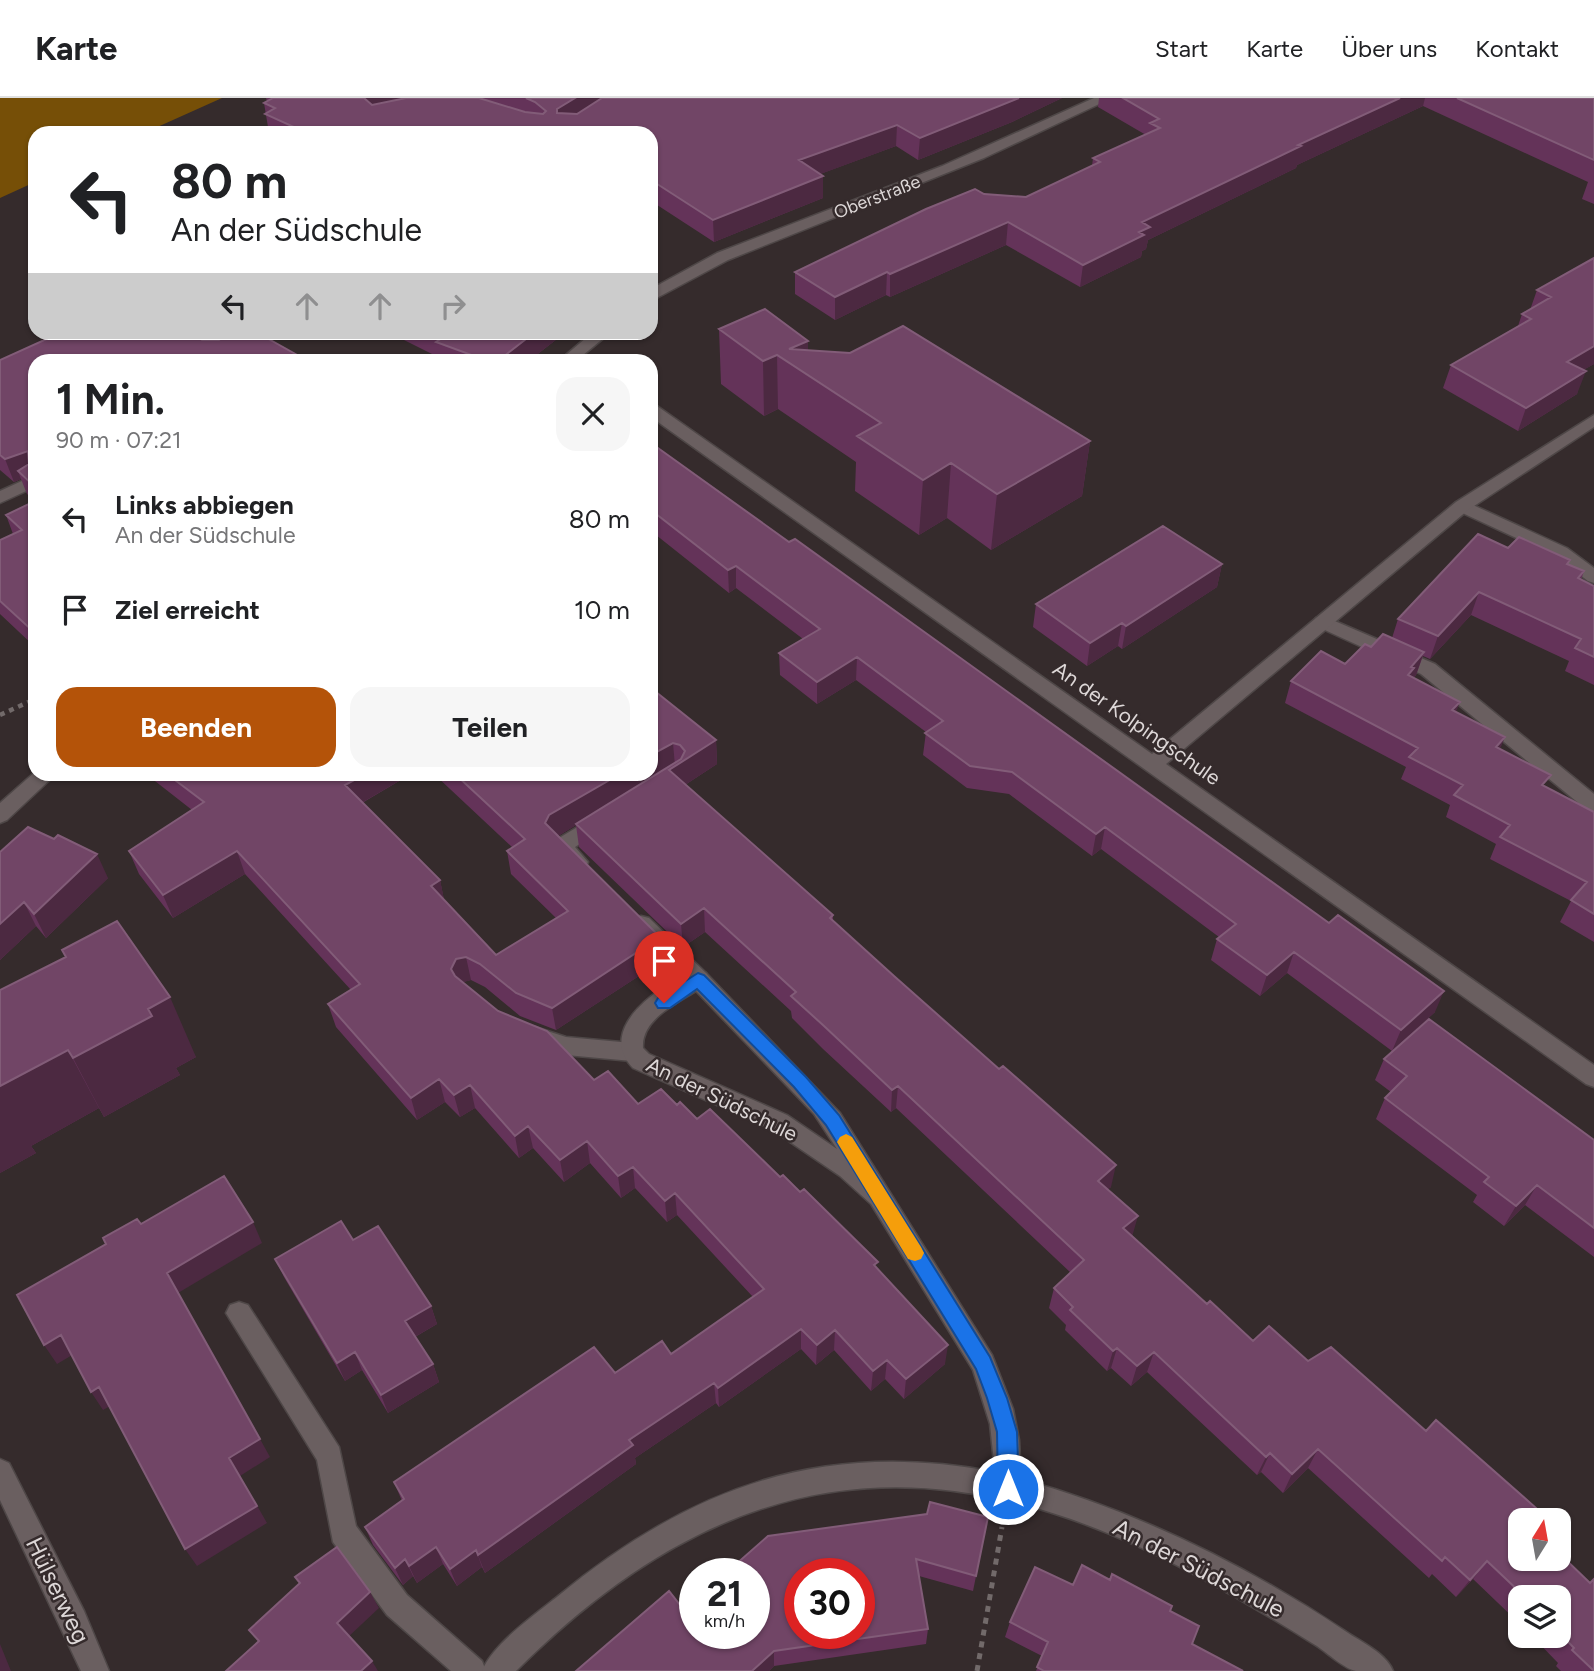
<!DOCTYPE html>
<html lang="de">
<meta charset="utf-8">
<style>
body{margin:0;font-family:Figtree,sans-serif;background:#f6f6f6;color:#202124;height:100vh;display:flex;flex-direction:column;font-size:26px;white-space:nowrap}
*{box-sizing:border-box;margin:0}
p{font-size:23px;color:#757577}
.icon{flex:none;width:38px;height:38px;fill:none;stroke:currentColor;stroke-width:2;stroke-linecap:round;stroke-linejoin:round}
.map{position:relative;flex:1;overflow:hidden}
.drawer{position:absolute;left:28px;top:256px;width:630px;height:427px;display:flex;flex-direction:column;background:#fff;border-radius:21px;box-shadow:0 2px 5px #0004}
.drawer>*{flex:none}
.top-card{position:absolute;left:28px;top:28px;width:630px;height:214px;border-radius:21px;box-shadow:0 2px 5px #0004;background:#fff;color:#202124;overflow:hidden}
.needle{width:46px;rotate:11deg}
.tools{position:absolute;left:1508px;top:1410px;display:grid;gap:14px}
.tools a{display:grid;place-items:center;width:63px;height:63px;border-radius:14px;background:#fff;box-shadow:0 2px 5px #0004;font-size:35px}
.speed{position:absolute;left:679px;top:1460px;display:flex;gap:14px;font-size:35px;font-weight:700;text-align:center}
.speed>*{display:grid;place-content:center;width:91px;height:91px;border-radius:50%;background:#fff;box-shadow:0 2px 5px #0004;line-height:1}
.speed small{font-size:18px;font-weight:400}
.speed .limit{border:10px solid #d22;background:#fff;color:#111}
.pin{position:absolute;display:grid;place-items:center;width:60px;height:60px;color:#fff;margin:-72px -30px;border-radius:50% 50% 50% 0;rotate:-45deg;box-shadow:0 0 7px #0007}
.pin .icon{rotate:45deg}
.me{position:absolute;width:77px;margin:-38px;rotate:0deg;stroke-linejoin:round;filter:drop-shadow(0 0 5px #0008)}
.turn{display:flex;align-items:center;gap:24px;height:147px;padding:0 28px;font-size:32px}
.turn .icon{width:91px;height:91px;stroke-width:2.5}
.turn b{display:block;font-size:49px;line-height:60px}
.lanes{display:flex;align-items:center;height:66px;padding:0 28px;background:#0003;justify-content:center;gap:35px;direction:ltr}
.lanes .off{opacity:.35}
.round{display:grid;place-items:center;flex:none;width:74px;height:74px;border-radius:21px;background:#f6f6f6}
.head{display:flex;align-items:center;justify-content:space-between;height:119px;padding:0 28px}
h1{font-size:42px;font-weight:700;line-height:52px}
.action{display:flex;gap:14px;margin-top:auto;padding:14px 28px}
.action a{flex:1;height:80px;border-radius:21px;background:#b45309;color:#fff;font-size:28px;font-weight:700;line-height:80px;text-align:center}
.action a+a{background:#f6f6f6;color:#202124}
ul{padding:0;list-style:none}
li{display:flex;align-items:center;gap:21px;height:91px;padding:0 28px}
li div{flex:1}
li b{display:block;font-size:26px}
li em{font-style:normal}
header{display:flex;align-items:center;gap:42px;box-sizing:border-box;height:98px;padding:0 35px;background:#fff;border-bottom:2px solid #e0e0e0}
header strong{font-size:33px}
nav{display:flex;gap:38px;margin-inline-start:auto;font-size:24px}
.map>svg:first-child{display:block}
.forest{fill:#764f07}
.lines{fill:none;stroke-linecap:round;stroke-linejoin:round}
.service-casing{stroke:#4e4747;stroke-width:3}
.minor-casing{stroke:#4e4747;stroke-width:3}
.tertiary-casing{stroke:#4e4747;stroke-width:3}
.path-far1{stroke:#726a6a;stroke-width:4.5;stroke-dasharray:5 5;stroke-linecap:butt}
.path{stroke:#726a6a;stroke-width:5;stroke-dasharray:6 6;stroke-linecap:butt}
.service{fill:#6a5f60;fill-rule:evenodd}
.minor{fill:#6a5f60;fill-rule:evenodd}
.tertiary{fill:#6a5f60;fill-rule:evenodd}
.wall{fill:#643359}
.shaded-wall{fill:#4c2941}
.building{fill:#714566;stroke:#825c78;stroke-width:2;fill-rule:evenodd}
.route{fill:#1a73e8;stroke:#114b97;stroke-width:2}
.slow{fill:#f59e0b}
.labels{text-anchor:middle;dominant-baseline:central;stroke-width:5;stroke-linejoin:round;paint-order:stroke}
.far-street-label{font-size:18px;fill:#ddd7d7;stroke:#352b2c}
.street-label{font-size:21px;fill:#ddd7d7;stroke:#352b2c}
.near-street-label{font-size:24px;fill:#ddd7d7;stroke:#352b2c}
</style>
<header>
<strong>Karte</strong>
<nav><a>Start</a><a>Karte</a><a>Über uns</a><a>Kontakt</a></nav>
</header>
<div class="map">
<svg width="1594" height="1573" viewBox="0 0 1594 1573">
<rect width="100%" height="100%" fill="#352b2c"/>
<path class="forest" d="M0,0H222L144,35H35V84L0,100Z"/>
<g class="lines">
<defs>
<path id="service" d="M1462,402L1567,450L1594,470V485L1588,483L1555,458L1456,412L1453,408Z
M1323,518L1435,566L1594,696V714L1587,712L1421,576L1316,528L1314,524L1316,520Z
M601,715L608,718L611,723L608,728L575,749L588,764L585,770C571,774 558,760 551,748L554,743Z
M641,818L649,820L706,875L709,881L706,887L698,890L690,887L633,832L630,826L633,820Z
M535,929L566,939L632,945L640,947L643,954L640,961L632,963L566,957L527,945L524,938L527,931Z
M239,1204L248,1207L339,1349L356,1428L407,1497L482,1563L486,1573H451L387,1517L333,1444L317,1362L226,1215L230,1207Z"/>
<path id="minor" d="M651,306L657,308L1152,656L1456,404L1594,317V329L1468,412L1166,666L1594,967V989L1586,986L651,319Z
M35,377V389L0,405V393Z
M698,872L706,875L840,1015L992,1257L1013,1311L1019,1342L1021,1381C1136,1413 1246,1467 1345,1533C1361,1544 1386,1555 1393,1573C1382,1573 1368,1573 1356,1573C1342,1570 1325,1552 1312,1545C1274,1521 1236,1499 1197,1478C937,1336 727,1362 516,1573H482C493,1546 534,1517 557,1499C690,1389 823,1341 995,1374L990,1326L973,1272L871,1106L840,1078L771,1031L633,970C594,930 663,884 698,872ZM696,893L814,1016L837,1051L787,1017L649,956L643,950C641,922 675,906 696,893Z
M0,1361L9,1365L84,1513L109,1573H81L0,1402Z"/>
<path id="tertiary" d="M1094,0H1112L984,60L728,162L651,203V191L717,155L942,68Z
M593,234H611L577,262H560Z
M35,674L56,676L7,722L0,725V705Z"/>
</defs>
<use href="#service" class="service-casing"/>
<use href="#minor" class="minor-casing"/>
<use href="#tertiary" class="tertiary-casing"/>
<path class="path-far1" d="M0,617L35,601"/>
<path class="path" d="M977,1573L1002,1429"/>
<use href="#service" class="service"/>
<use href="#minor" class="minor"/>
<use href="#tertiary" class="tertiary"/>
</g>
<path class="wall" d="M266,0H1062L1012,24L918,62L896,48L820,76L823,78V100L714,144L651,103V35H269L264,5L267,3Z
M1099,0H1594V106L1582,101L1588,84L1423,8L1297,67L1296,70L1148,142L1146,151L1142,153L1141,159L1080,189L1006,147L890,199L886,197L835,222L795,196V174L984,96L1026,99L1092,68L1093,60L1146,37L1098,9Z
M1594,160V266L1583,272L1577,296L1518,333L1443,290L1451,267L1518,228L1522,216L1530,212L1537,192Z
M719,231L808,252L1090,343L1082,398L991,452L947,420L919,437L855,393L856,364L778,311L764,318L721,286Z
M388,234H566L530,262H439L438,259Z
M0,262H35V549L0,516V442L13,436L6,417L35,403L27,396L21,381L14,384L0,372Z
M651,345L1435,914L1392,953L1287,875L1260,898L1211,862L1217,841L1219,839L1101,751L1092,758L1009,696L967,690L923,657L926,634L856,582L817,606L780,577L779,555L803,541L736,490L729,495L651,433Z
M1508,450L1568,466L1584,473L1581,482L1594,488V587L1565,573L1569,563L1471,517L1430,561L1423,558L1416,577L1413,580L1456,614L1545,689L1594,714V844L1560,824L1571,803L1490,761L1496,746L1446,719L1450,707L1401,681L1406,669L1285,605L1291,583L1345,566L1371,549L1392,540L1398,521Z
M1222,466L1217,489L1122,551L1118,548L1087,568L1033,529L1036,506Z
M651,590L716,642L717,666L685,687L833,817V823L1111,1089L1108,1091L1132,1139L1207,1206L1253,1243L1308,1263L1526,1423L1594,1573H1561L1556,1568L1558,1565L1532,1538H1559V1500H1521V1527L1473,1481L1456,1499L1432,1476L1429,1480L1308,1370L1283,1395L1261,1374L1257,1377L1147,1274L1131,1288L1111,1270L1107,1273L1065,1232L1066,1227L1049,1210L1054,1190L1071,1175L896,1010L891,1014L823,951L792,920L791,913L705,834L683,849L579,749L576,727L558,738L662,863L556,932L520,918L485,889L471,882L462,884L498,913L594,982L638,1006L677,1007L780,1079L878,1171L945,1266L904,1301L885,1281L871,1293L834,1252L816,1267L801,1251L719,1309L716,1305L635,1360L636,1366L485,1475L482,1469L457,1488L443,1466L417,1485L413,1478L403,1487L373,1447L365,1429L402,1403L394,1384L615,1275L671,1256L753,1199L677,1117L667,1124L635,1090L621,1100L590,1065L564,1084L533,1050L519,1060L475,1010L460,1019L445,1004L417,1022L336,929L328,906L351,892L245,776L173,820L139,776L129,753L192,712L146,676H411L362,705L440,782L444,802L496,857L556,820L511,776L507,753L512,749L434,676H651Z
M0,754L108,780L46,840L36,828L0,862Z
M62,852L196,959L176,970L180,977L104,1019L99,1010L31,1048L36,1055L0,1075L65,859Z
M1384,961L1594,1042V1159L1525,1107L1504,1128L1473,1104L1477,1097L1376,1021L1385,1000L1391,994L1375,982Z
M353,1142L431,1208L437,1226L415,1239L433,1266L439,1284L388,1315L362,1272L345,1283L284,1179L275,1161Z
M988,1419L973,1493L919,1478L928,1531L926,1546L774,1568L769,1573H576L684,1512Z
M1073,1487L1170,1513L1192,1546L1243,1573H1036L1042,1558L1005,1539L1010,1524Z"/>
<path class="shaded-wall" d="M364,0H434L376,15Z
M575,0H611L560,33L557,15V11Z
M1019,0H1062L1012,24L918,62L920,40Z
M1400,0H1425L1423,8L1297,67L1296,70L1148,142L1146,151L1142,153L1141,159L1080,189L1083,167L1142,124L1298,47Z
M897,27L896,48L799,84V62Z
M823,78V100L714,144L713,122Z
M1008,124L1006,147L890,199V176Z
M887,174L886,197L835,222V199Z
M205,234H230L205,262L199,239Z
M535,234H566L530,262H499Z
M808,243V277L789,251Z
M1594,248V266L1559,286L1567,264Z
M777,257L778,311L764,318L763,263Z
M1586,273L1577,296L1518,333L1526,310Z
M1090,343L1082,398L991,452L997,396Z
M28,353L35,370L18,373L21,381L14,384L5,361Z
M951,365L947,420L919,437L923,382Z
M1222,466L1217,489L1122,551L1126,528Z
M736,468V490L729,495L728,472Z
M1479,494L1471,517L1430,561L1438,538Z
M1122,525L1118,548L1087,568L1090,545Z
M1424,554L1416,577L1410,583L1400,599L1411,569Z
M857,559L856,582L817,606V584Z
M1460,604L1451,626L1452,612Z
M1505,639L1496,661V649Z
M716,642L717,666L671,696L669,672Z
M673,645L675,668L553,741L545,725L549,717L620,676H651V657Z
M365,676H411L351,711L345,687Z
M1105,729L1101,751L1092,758L1096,736Z
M237,753L245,776L173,820L163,797Z
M97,756L108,780L46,840L34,816Z
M440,782L445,806L431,788Z
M24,804L36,828L0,862V826Z
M704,810L705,834L683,849L681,826Z
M660,839L662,863L556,932L552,910Z
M1294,854L1287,875L1260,898L1267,877Z
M466,859L471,882L461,885L457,894L451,871L456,861Z
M1444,893L1435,914L1392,953L1401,932Z
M170,899L196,959L176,970L180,977L104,1019L73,960L148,911Z
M68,952L99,1010L31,1048L36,1055L0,1075V988Z
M439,981L445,1004L417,1022L411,1000Z
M470,987L475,1010L460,1019L454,997Z
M898,988L896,1010L891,1014L892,992Z
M528,1028L533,1050L519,1060L515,1038Z
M587,1043L590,1065L564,1084L560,1062Z
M1116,1067L1111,1089L1093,1104L1098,1083Z
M633,1069L635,1090L621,1100L618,1078Z
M1537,1087L1525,1107L1504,1128L1516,1108Z
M675,1095L677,1117L667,1124L665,1103Z
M1138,1118L1132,1139L1123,1130Z
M253,1124L262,1145L178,1195L167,1175Z
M431,1208L437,1226L411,1241L405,1223Z
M801,1231V1251L719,1309L718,1290Z
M835,1232L834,1252L816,1267L817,1247Z
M61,1237L74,1256L57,1266L44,1247Z
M948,1247L945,1266L904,1301L906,1281Z
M1117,1250L1111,1270L1107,1273L1113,1253Z
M355,1254L362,1272L345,1283L337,1265Z
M1154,1254L1147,1274L1131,1288L1137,1268Z
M887,1262L885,1281L871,1293L873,1273Z
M433,1266L439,1284L388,1315L381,1297Z
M714,1285L716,1305L635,1360L636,1366L485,1475L478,1457L629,1342Z
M99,1289L112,1307L103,1312L91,1294Z
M260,1341L270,1359L240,1378L267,1425L197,1468L185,1451L229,1360Z
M1318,1351L1308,1370L1283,1395L1292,1376Z
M1270,1355L1261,1374L1257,1377L1266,1359Z
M436,1449L443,1466L417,1485L409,1468Z
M476,1452L482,1469L457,1488L450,1471Z
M405,1461L413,1478L403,1487L395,1470Z
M1487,1463L1473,1481L1456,1499L1470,1482Z
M370,1494L379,1510L346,1541L337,1525Z
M0,1546L11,1573H0Z
M774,1553V1568L769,1573H752Z
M372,1563L378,1573H361Z"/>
<path class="building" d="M273,0H364L372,7L406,0H479L525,14L543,16L546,13L535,4L526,0H575L557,11V15L577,16L602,0H1019L920,40L897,27L799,62L823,78L713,122L651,82V35H307L265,16L275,10L264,5Z
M1123,0H1400L1298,47L1301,48L1142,124L1150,129L1139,134L1144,137L1083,167L1008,124L890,176L887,174L835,199L795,174L926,111L975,91L984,96L1026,99L1100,64L1093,60L1160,30L1150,25L1159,21Z
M1457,0H1594V62Z
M1594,160V248L1567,264L1586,273L1526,310L1451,267L1531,221L1522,216L1551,199L1537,192Z
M765,211L808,243L789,251L850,255L903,228L1090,343L997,396L951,365L923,382L857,338L881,325L777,257L763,263L719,231Z
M62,234H205L199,239L202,242H219L229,234H256L306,262H35V389L18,373L29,366L28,353L5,361L0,357V262Z
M430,234H535L499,262H485L436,244L442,240Z
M651,345L789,444L795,441L1329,825L1338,817L1444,893L1401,932L1294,854L1267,877L1217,841L1236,826L1105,729L1096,736L1012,674L970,668L925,635L943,623L857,559L817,584L779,555L820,531L736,468L728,472L651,412Z
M35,403V535L0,503V442L22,432L6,417Z
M1163,428L1222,466L1126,528L1122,525L1090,545L1036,506Z
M1478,436L1508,450L1519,439L1570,462L1567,466L1584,473L1578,480L1594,488V559L1575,550L1581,541L1479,494L1438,538L1398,521Z
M1383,536L1424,554L1411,569L1414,570L1408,577L1460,604L1452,612L1505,639L1496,649L1551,677L1542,687L1594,714V816L1571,802L1587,784L1500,739L1510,727L1454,697L1463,687L1409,659L1418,650L1291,583L1321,553L1345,566L1365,546L1371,549Z
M651,590L716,642L669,672L833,817L830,820L894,878L999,971L1003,968L1116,1067L1098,1083L1138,1118L1123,1130L1207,1206L1210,1203L1253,1243L1269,1228L1308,1263L1331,1249L1426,1333L1436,1322L1536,1410L1525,1422L1526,1423H1521V1461H1559V1455L1590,1485L1594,1481V1573L1572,1552L1574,1550L1559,1534V1500H1526L1487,1463L1470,1482L1445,1459L1442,1463L1318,1351L1292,1376L1270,1355L1266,1359L1154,1254L1137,1268L1117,1250L1113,1253L1070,1212L1073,1209L1054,1190L1084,1162L898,988L892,992L824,928L791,898L796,894L704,810L681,826L576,726L681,661L685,653L680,647L673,645L651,657Z
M167,676H365L345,687L440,782L431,788L496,857L568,813L507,753L525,741L455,676H620L549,717L545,725L660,839L552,910L516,895L480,866L466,859L456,861L451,871L455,878L498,913L547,933L594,982L608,973L638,1006L661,991L677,1007L680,1004L697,1021L710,1011L780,1079L783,1077L800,1094L804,1091L878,1164L874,1167L948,1247L906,1281L887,1262L873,1273L835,1232L817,1247L801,1231L718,1290L714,1285L629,1342L633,1347L478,1457L476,1452L450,1471L436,1449L409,1468L405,1461L395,1470L365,1429L404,1401L394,1384L594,1249L615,1275L662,1243L671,1256L764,1191L675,1095L665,1103L633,1069L618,1078L587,1043L560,1062L528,1028L515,1038L470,987L454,997L439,981L411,1000L328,906L360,886L237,753L163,797L129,753L204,704Z
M28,729L54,741L58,737L97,756L34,816L24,804L0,826V754Z
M117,823L170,899L148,911L152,918L73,960L68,952L0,988V892L66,859L62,852Z
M1429,921L1594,1042V1130L1537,1087L1516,1108L1484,1084L1489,1079L1385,1000L1407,978L1384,961Z
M224,1078L253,1124L167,1175L260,1341L229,1360L257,1408L185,1451L99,1289L91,1294L61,1237L44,1247L17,1197L106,1146L103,1140L137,1121L141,1126Z
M341,1123L353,1142L378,1128L431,1208L405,1223L433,1266L381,1297L355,1254L337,1265L275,1161Z
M930,1404L988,1419L976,1478L916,1461L928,1531L774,1553L752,1573H576L669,1493L684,1512L695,1502V1535H754V1475H726L768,1438L927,1416ZM800,1475H859V1535H800Z
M337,1449L370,1494L337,1525L372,1563L361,1573H226L259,1543L249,1532L300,1485L295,1479Z
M1082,1467L1110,1482L1112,1476L1172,1508L1170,1513L1199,1528L1192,1546L1243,1573H1044L1037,1569L1048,1544L1010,1524L1035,1469L1073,1487Z"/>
<path class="route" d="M698,875L704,877L806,979L839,1017L990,1259L1007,1300L1017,1334L1019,1391L1016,1398L1008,1401L1001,1398L998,1391L997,1334L987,1300L976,1271L826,1027L794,989L697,891L670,910H658L655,905L658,900Z"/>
<path class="slow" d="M846,1036L852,1039L921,1149L924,1155L921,1161L915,1163L908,1161L840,1049L837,1044L840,1039Z"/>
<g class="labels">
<g class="far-street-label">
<text transform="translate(877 99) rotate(-21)">Oberstraße</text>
</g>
<g class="street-label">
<text transform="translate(1137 625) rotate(35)">An der Kolpingschule</text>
<text transform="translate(722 1001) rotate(26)">An der Südschule</text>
</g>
<g class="near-street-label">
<text transform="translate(1199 1470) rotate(27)">An der Südschule</text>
<text transform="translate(58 1492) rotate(64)">Hülserweg</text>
</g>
</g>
</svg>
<div class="tools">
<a><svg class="needle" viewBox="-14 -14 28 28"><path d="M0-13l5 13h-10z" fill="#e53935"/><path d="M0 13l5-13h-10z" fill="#757577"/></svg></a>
<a><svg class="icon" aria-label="layers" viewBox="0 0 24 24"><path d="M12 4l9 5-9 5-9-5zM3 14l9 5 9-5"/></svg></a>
</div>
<div class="speed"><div>21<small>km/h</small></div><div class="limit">30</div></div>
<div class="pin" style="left:664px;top:905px;background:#d93025"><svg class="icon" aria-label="arrive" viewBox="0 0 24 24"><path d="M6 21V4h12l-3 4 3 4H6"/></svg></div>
<svg class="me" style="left:1008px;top:1391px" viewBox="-20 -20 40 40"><circle r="17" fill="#1a73e8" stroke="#fff" stroke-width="3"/><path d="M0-11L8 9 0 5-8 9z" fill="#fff"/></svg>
<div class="top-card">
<div class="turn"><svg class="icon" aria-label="left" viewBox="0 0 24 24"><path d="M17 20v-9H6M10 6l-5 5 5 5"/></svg><div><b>80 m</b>An der Südschule</div></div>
<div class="lanes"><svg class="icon" aria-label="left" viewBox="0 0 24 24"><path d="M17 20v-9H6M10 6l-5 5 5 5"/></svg><svg class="icon off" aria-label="ahead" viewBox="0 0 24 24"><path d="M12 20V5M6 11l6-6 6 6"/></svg><svg class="icon off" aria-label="ahead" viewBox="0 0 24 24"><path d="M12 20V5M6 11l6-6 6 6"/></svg><svg class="icon off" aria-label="right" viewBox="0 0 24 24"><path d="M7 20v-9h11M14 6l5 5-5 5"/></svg></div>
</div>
<section class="drawer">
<div class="head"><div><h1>1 Min.</h1><p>90 m · 07:21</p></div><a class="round"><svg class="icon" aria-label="close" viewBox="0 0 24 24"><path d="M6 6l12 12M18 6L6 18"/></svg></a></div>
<ul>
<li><svg class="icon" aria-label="left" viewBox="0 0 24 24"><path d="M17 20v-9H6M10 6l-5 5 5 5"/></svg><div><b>Links abbiegen</b><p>An der Südschule</p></div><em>80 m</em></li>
<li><svg class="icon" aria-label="arrive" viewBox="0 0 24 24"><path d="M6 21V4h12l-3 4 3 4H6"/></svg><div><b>Ziel erreicht</b></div><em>10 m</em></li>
</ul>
<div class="action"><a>Beenden</a><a>Teilen</a></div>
</section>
</div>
